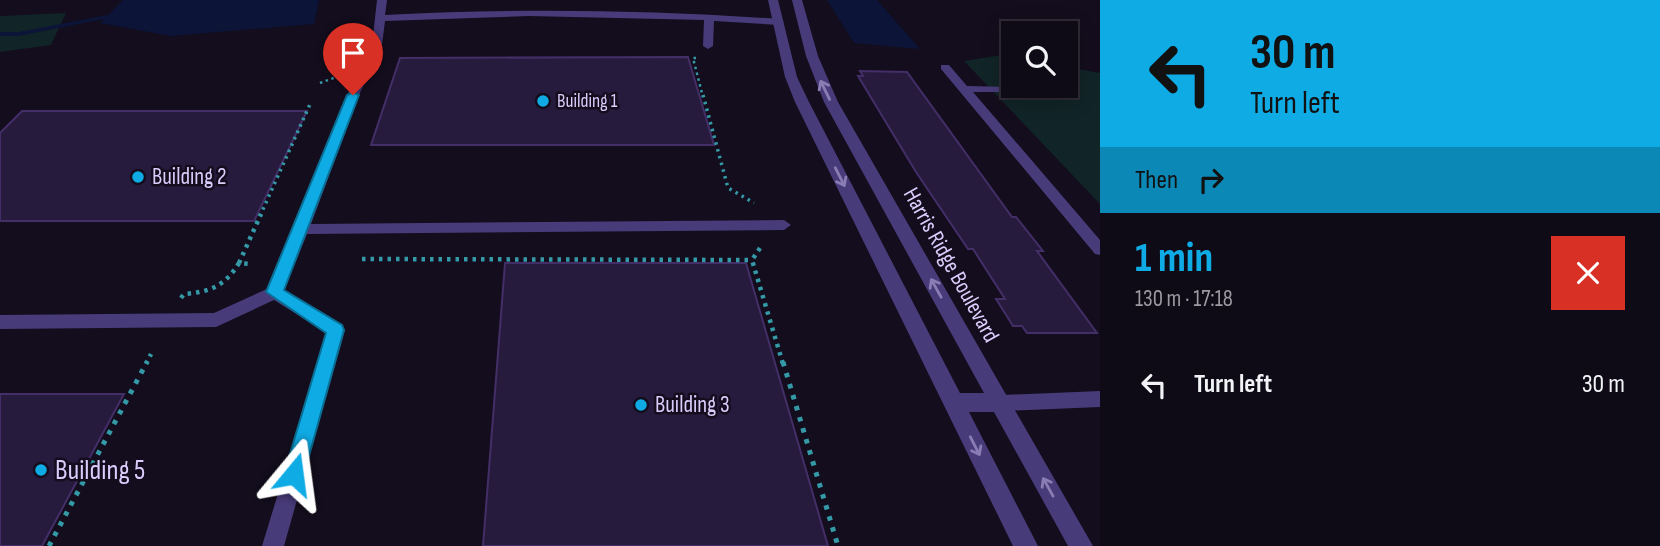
<!DOCTYPE html>
<meta charset="utf-8">
<style>
body{margin:0;font-family:"Sofia Sans Condensed",sans-serif;background:#1c1823;color:#f1f3f6;height:100vh;display:flex;flex-direction:column;font-size:26px;white-space:nowrap}
*{box-sizing:border-box;margin:0}
p{font-size:23px;color:#9b9aa1}
.icon{flex:none;width:38px;height:38px;fill:none;stroke:currentColor;stroke-width:2;stroke-linecap:round;stroke-linejoin:round}
.map{position:relative;flex:1;overflow:hidden}
.panel{display:flex;flex-direction:column;background:#0e0a16;width:560px}
.panel>*{flex:none}
.hud{background:#0fabe5;color:#111;overflow:hidden}
.buttons{position:absolute;left:1001px;top:21px;display:grid;gap:14px}
.buttons a{display:grid;place-items:center;width:77px;height:77px;border-radius:0px;background:#0e0a16;box-shadow:0 4px 18px #0003,0 0 0 2px #2e2b35;font-size:35px}
.pin{position:absolute;display:grid;place-items:center;width:60px;height:60px;color:#fff;margin:-72px -30px;border-radius:50% 50% 50% 0;rotate:-45deg;box-shadow:0 0 7px #0007}
.pin .icon{rotate:45deg}
.me{position:absolute;width:77px;margin:-38px;rotate:16deg;stroke-linejoin:round;filter:drop-shadow(0 0 5px #0008)}
.turn{display:flex;align-items:center;gap:24px;height:147px;padding:0 35px;font-size:32px}
.turn .icon{width:91px;height:91px;stroke-width:2.5}
.turn b{display:block;font-size:49px;line-height:60px}
.then{display:flex;align-items:center;height:66px;padding:0 35px;background:#0003;gap:14px;font-size:26px}
.round{display:grid;place-items:center;flex:none;width:74px;height:74px;border-radius:0px;background:#1c1823}
.headline{display:flex;align-items:center;justify-content:space-between;height:119px;padding:0 35px}
h1{font-size:42px;font-weight:700;line-height:52px;color:#0fabe5}
ul{padding:0;list-style:none}
li{display:flex;align-items:center;gap:21px;height:105px;padding:0 35px}
li div{flex:1}
li b{display:block;font-size:26px}
li em{font-style:normal}
main{display:flex;flex:1;min-height:0}
.map>svg:first-child{display:block}
.green{fill:#112427}
.water{fill:#0c1438}
.lines{fill:none;stroke-linecap:round;stroke-linejoin:round}
.stream{fill:#0c1438;fill-rule:evenodd}
.building{fill:#271b3d;stroke:#432e67;stroke-width:2}
.path-far3{stroke:#359aa7;stroke-width:2.5;stroke-dasharray:2.5 3.5;stroke-linecap:butt}
.path-far2{stroke:#359aa7;stroke-width:3.5;stroke-dasharray:2.5 4.5;stroke-linecap:butt}
.path-far1{stroke:#359aa7;stroke-width:4.5;stroke-dasharray:3.5 5;stroke-linecap:butt}
.path{stroke:#359aa7;stroke-width:5;stroke-dasharray:4.5 7;stroke-linecap:butt}
.service{fill:#483b79;fill-rule:evenodd}
.tertiary{fill:#483b79;fill-rule:evenodd}
.oneway{stroke:#8a7db4}
.route{fill:#0fabe5;stroke:#0a6f95;stroke-width:2}
.poi-dot{fill:#0fabe5;stroke:#130d1d;stroke-width:2.5}
.labels{text-anchor:middle;dominant-baseline:central;stroke-width:5;stroke-linejoin:round;paint-order:stroke}
.far-poi-label{font-size:19px;fill:#dacdfc;stroke:#130d1d;text-anchor:start}
.poi-label{font-size:23px;fill:#dacdfc;stroke:#130d1d;text-anchor:start}
.street-label{font-size:23px;fill:#dacdfc;stroke:#130d1d}
.near-poi-label{font-size:28px;fill:#dacdfc;stroke:#130d1d;text-anchor:start}
</style>
<main>
<div class="map">
<svg width="1100" height="546" viewBox="0 0 1100 546">
<rect width="100%" height="100%" fill="#130d1d"/>
<path class="green" d="M66,13L51,45L0,52V16Z
M1002,55L1013,57V86H1066V67L1100,73V204L964,61Z"/>
<path class="water" d="M123,0H319L314,24L171,36L100,23Z
M827,0H877L920,49L854,43Z"/>
<g class="lines">
<path class="stream" d="M107,15L110,17L109,18L19,36H0V32H19Z"/>
</g>
<path class="building" d="M688,57L714,145H371L400,58Z
M860,71L907,72L1012,217H1016L1043,251H1037L1097,333H1027L1022,326H1013L996,299H1005L973,249H968L916,172L858,76H863Z
M22,111H307L254,221H0V133Z
M505,263H746L828,546H483Z
M0,394H124L42,546H0Z"/>
<g class="lines">
<path class="path-far3" d="M348,55L357,29
M696,58H693L703,97
M320,83L339,76"/>
<path class="path-far2" d="M703,95L728,188L754,203
M260,216L311,102"/>
<path class="path-far1" d="M760,248L752,260L783,364
M362,259L752,260
M239,263L261,214
M181,298L184,294C210,292 225,286 239,263L252,264
M146,364L151,354"/>
<path class="path" d="M783,362L838,546
M49,546L147,362"/>
<path class="service" d="M377,0H387L385,15C517,8 648,10 779,19L784,22L779,25L714,21L713,46L708,49L703,46L704,20L529,16L385,21L382,45L359,95L311,224L784,220L791,225L784,230L307,234L284,290L342,325L345,330L284,546H262L327,333L274,300L216,327L0,329V315L214,313L269,288L347,95L372,45Z
M941,65H949L967,86L1011,87L1013,89L1007,92H973L1100,240V255L1095,254L941,69Z
M1100,391V407L1001,411L994,409L992,403L994,397L1001,395Z"/>
<path class="tertiary" d="M768,0H778L797,77L809,102L960,393H984L824,102L806,56L792,0H802L818,56L838,102L1093,546H1068L994,412H969L1038,546H1013L795,102L785,77Z"/>
</g>
<defs><path id="oneway-shaft" d="M-6 0H5M1.5-3L5.5 0L1.5 3" fill="none" stroke-width="1.6" stroke-linecap="round" stroke-linejoin="round" transform="scale(1.75)"/></defs>
<g class="oneway">
<use href="#oneway-shaft" transform="translate(825 90) rotate(-116)"/>
<use href="#oneway-shaft" transform="translate(840 177) rotate(63)"/>
<use href="#oneway-shaft" transform="translate(936 288) rotate(-119)"/>
<use href="#oneway-shaft" transform="translate(975 446) rotate(63)"/>
<use href="#oneway-shaft" transform="translate(1048 487) rotate(-119)"/>
</g>
<path class="route" d="M353,92L359,95L284,290L342,325L344,330L304,474L301,481L294,484L287,481L284,474L326,333L266,292L347,95Z"/>
<g class="poi-dot">
<circle cx="543" cy="101" r="7"/>
<circle cx="138" cy="177" r="7"/>
<circle cx="641" cy="405" r="7"/>
<circle cx="41" cy="470" r="7"/>
</g>
<g class="labels">
<g class="far-poi-label">
<text x="557" y="101">Building 1</text>
</g>
<g class="poi-label">
<text x="152" y="177">Building 2</text>
<text x="655" y="405">Building 3</text>
</g>
<g class="street-label">
<text transform="translate(951 265) rotate(61)">Harris Ridge Boulevard</text>
</g>
<g class="near-poi-label">
<text x="55" y="470">Building 5</text>
</g>
</g>
</svg>
<div class="buttons">
<a><svg class="icon" aria-label="search" viewBox="0 0 24 24"><circle cx="10" cy="10" r="6"/><path d="M15 15l6 6"/></svg></a>
</div>
<div class="pin" style="left:353px;top:95px;background:#d93025"><svg class="icon" aria-label="arrive" viewBox="0 0 24 24"><path d="M6 21V4h12l-3 4 3 4H6"/></svg></div>
<svg class="me" style="left:294px;top:474px" viewBox="-20 -20 40 40"><path d="M0-17L14 15 0 8-14 15z" fill="#0fabe5" stroke="#fff" stroke-width="4"/></svg>
</div>
<section class="panel">
<div class="hud">
<div class="turn"><svg class="icon" aria-label="left" viewBox="0 0 24 24"><path d="M17 20v-9H6M10 6l-5 5 5 5"/></svg><div><b>30 m</b>Turn left</div></div>
<div class="then">Then<svg class="icon" aria-label="right" viewBox="0 0 24 24"><path d="M7 20v-9h11M14 6l5 5-5 5"/></svg></div>
</div>
<div class="headline"><div><h1>1 min</h1><p>130 m · 17:18</p></div><a class="round" style="background:#d93025;color:#fff"><svg class="icon" aria-label="close" viewBox="0 0 24 24"><path d="M6 6l12 12M18 6L6 18"/></svg></a></div>
<ul>
<li><svg class="icon" aria-label="left" viewBox="0 0 24 24"><path d="M17 20v-9H6M10 6l-5 5 5 5"/></svg><div><b>Turn left</b></div><em>30 m</em></li>
</ul>
</section>
</main>
